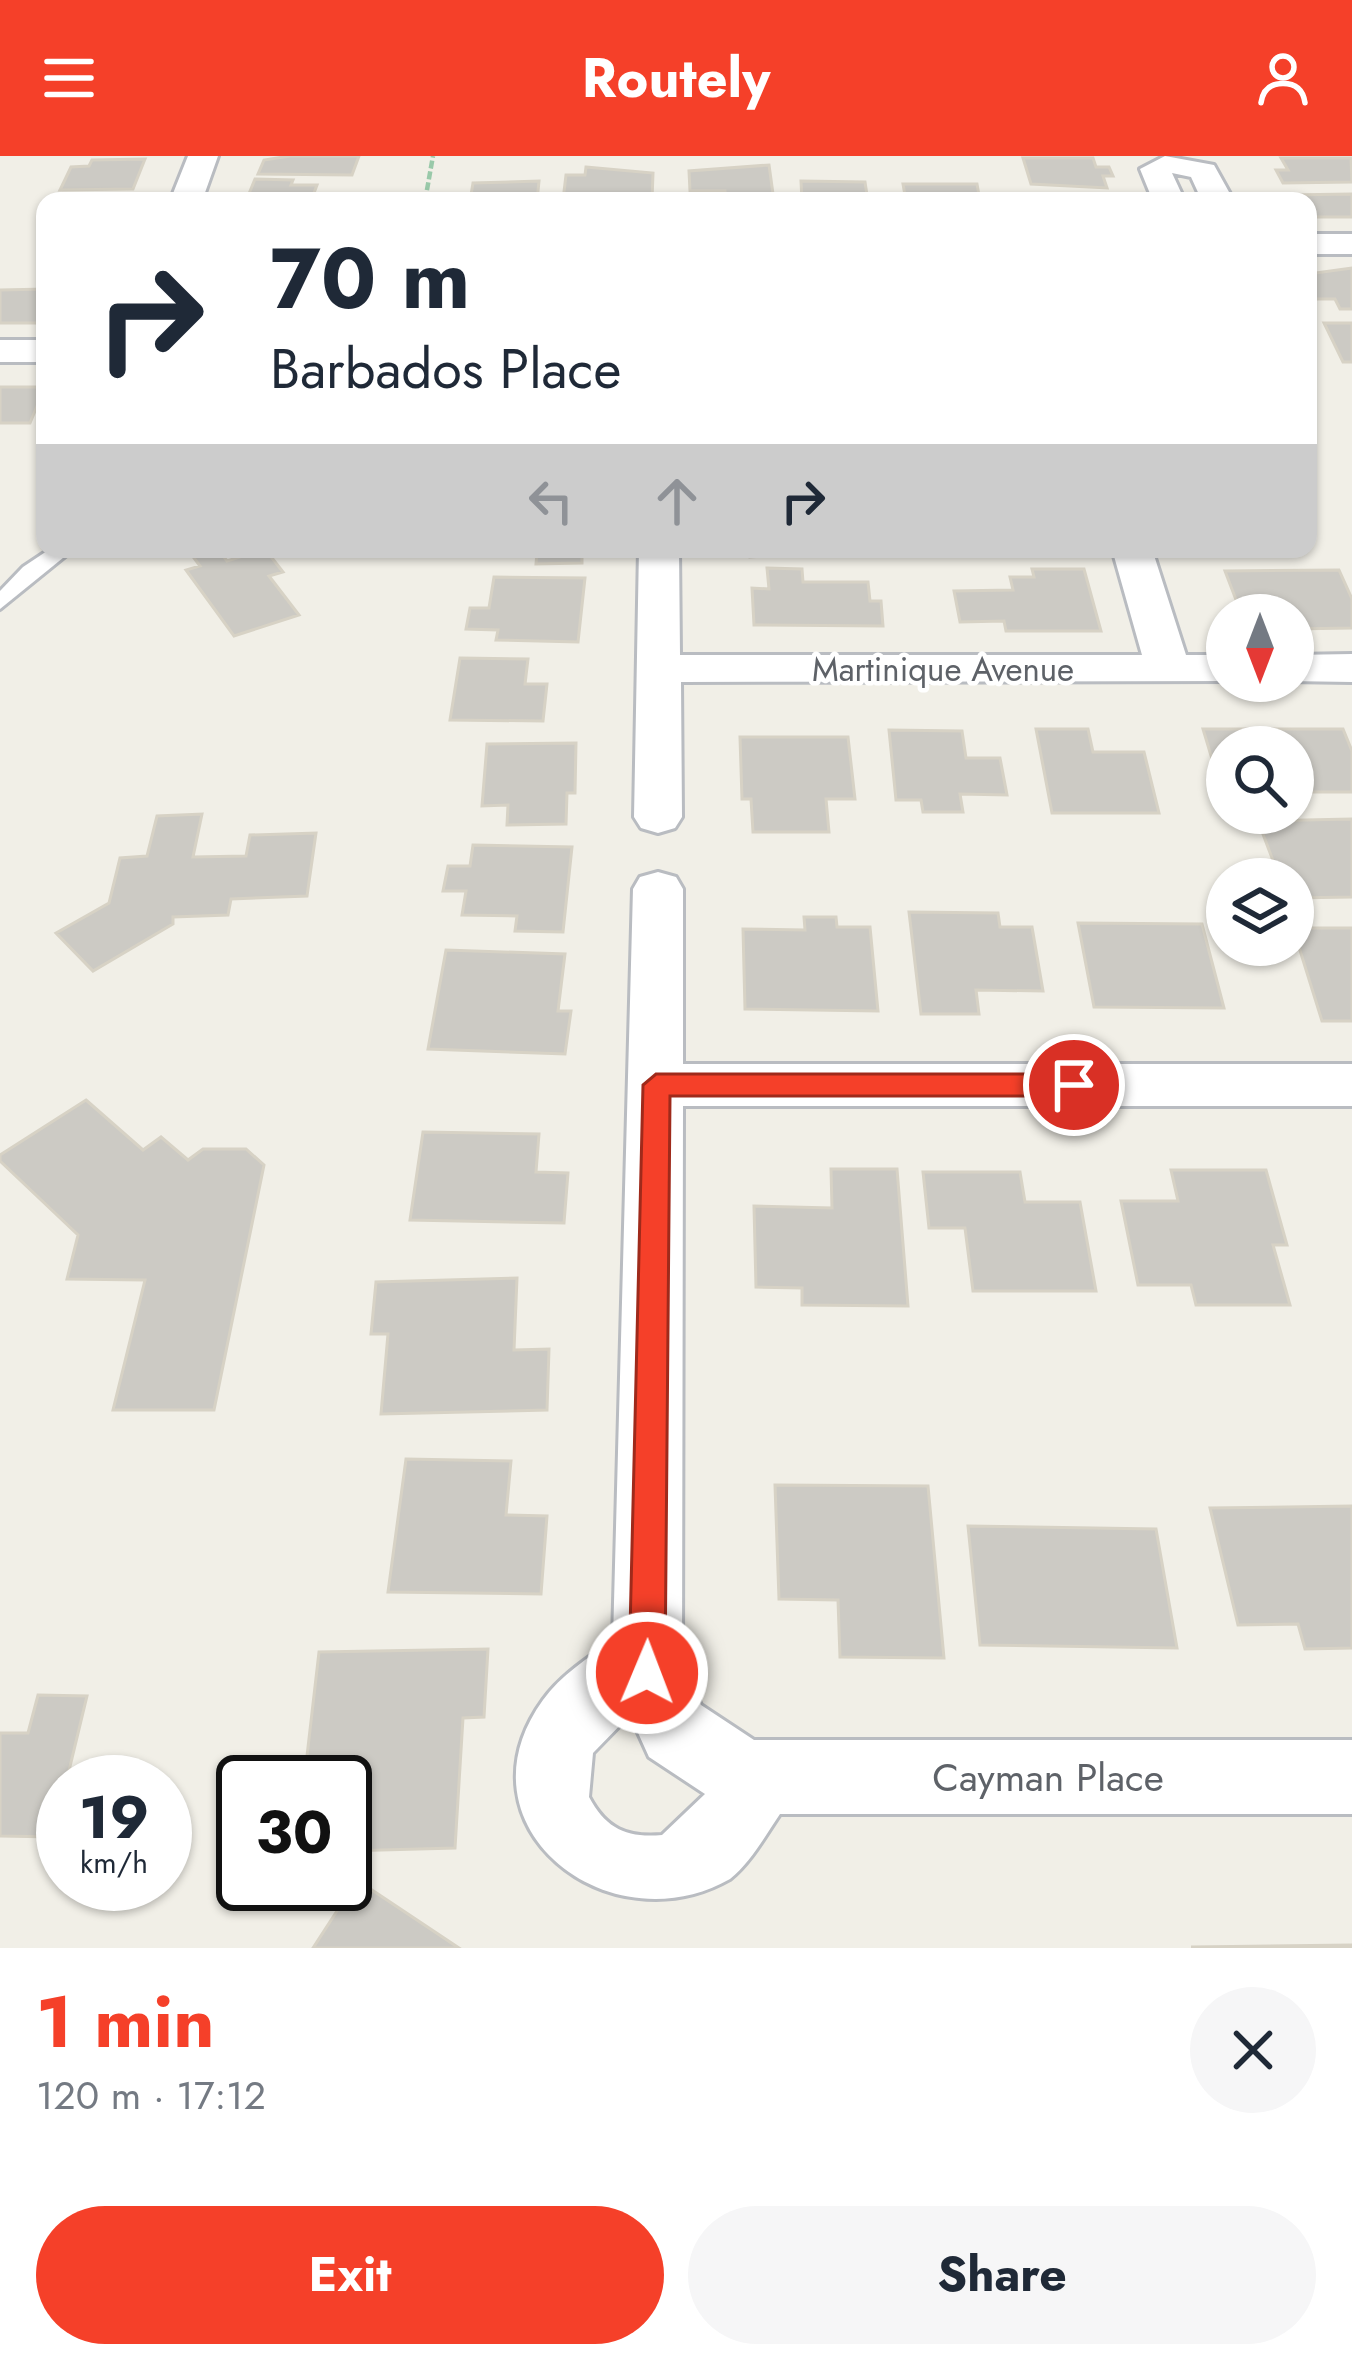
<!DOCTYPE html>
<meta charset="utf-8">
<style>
body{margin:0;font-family:Jost,sans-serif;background:#f6f6f7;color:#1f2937;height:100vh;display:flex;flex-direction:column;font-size:45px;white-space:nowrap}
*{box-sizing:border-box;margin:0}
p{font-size:39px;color:#747a83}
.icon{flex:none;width:66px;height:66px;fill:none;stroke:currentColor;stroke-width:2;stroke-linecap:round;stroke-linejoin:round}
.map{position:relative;height:1792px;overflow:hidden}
.panel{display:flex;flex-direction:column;background:#fff;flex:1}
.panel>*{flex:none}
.banner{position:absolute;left:36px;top:36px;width:1281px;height:366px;border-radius:24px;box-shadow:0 3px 9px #0004;background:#fff;color:#1f2937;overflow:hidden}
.needle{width:78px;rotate:180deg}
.tools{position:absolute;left:1206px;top:438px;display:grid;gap:24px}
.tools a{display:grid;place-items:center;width:108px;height:108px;border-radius:50%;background:#fff;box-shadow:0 3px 9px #0004;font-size:60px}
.speed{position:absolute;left:36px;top:1599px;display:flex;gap:24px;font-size:60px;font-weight:700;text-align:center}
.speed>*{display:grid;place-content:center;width:156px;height:156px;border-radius:50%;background:#fff;box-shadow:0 3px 9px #0004;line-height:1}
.speed small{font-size:30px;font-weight:400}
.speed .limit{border:6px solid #111;border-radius:18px;background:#fff;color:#111}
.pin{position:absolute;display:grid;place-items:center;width:102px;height:102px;color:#fff;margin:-51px;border:6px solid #fff;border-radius:50%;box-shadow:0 3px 12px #0007}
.me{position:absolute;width:132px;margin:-66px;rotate:1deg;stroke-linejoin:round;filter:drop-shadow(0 0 9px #0008)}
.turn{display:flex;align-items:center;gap:42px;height:252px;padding:0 36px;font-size:54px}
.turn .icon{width:156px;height:156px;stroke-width:2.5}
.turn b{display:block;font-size:84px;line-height:102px}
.lanes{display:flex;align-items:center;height:114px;padding:0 36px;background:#0003;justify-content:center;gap:60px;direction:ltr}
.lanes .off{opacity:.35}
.round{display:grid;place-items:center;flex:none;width:126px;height:126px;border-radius:63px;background:#f6f6f7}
.overview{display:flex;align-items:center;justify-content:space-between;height:204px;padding:0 36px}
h1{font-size:72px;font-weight:700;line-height:90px;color:#f54029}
.button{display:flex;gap:24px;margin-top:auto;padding:24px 36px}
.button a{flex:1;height:138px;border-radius:72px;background:#f54029;color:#fff;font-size:48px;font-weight:700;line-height:138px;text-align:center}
.button a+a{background:#f6f6f7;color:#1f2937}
header{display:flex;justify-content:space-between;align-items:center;height:156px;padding:0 36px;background:#f54029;color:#fff;font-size:54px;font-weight:700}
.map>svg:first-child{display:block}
.building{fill:#cccac4;stroke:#d7d2c5;stroke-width:3}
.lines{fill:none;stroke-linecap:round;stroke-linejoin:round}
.service-casing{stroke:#b9bcc1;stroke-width:6}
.minor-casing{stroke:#b9bcc1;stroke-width:6}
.path{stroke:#99c9a9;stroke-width:4.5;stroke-dasharray:8 3;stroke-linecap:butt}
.service{fill:#fff;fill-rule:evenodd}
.minor{fill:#fff;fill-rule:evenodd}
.route{fill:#f54029;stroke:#9f2a1b;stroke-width:3}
.labels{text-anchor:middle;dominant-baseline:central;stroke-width:9;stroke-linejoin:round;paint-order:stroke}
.street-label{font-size:33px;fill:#5e6268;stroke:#fff}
.near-street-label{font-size:39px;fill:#5e6268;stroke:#fff}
</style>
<header><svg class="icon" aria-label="menu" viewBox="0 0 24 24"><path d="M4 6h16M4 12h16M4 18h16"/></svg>Routely<svg class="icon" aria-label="person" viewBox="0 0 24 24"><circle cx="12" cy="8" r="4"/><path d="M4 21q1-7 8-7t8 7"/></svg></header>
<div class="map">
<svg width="1352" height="1792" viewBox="0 0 1352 1792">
<rect width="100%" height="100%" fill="#f1efe7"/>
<path class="building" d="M290,0H359L352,19L258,18L264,4Z
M1023,2H1093L1096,11H1109L1113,20H1103L1107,32L1031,28Z
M1281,2H1351L1352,26L1283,27L1276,14H1288Z
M145,3L133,33L60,34L71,11L89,10L92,4Z
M769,9L774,45H726L725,35H690L689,15Z
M586,11L653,17L652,44H563L566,19H585Z
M255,23L293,24L291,29H317L311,45H246Z
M539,25L537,45H470L473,27Z
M801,25L865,26L867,39L880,40V45H802Z
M903,28H977L980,45H906Z
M1352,38V61H1308V45H1291L1288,39Z
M1012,40H1119L1121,45H1014Z
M1352,112V153H1340L1335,143H1314L1308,136V118Z
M45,133V172L36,167H0V134Z
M1324,167H1352V206H1343Z
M0,231H45L30,267H0Z
M218,393L227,405L265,393L283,416L269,420L299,459L234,480L186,414L200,410L188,394Z
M497,393H582V407L536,408L537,396Z
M750,393H856L750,401Z
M976,393H1074L1076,398L977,397Z
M767,412L802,413L803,426H868L870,445H881L883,470L754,469L752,432L769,433Z
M1032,413H1084L1101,475H1006L1004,465L960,466L954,435L1013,434L1010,421H1034Z
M1339,414L1352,443V472L1293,473V459H1276L1272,448L1238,449L1225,415Z
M494,421L585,422L578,486L496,484L498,474L466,473L470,452H489Z
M460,502L528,503L525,528H547L543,565L450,564Z
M1036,573H1088L1093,596H1144L1159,657H1052Z
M1203,573H1343L1352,595V636H1293V591H1227V613H1215Z
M889,574L962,575L966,602H1000L1007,639L960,638L963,656H923L921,644H896Z
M740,581H848L855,643H826L829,676H753L751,643H742Z
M576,587L575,637H567L566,668L507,669L508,649L482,650L487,588Z
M202,658L193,701L246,700L250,679L316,677L307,740L231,743L228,759L173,761V768L93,815L56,777L109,747L120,702L147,700L157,660Z
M1352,663V741L1293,742V723H1280L1258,665Z
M473,689L572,691L563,776L515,775L517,760L462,759L466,735H443L448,710H470Z
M909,756L998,757L1000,771H1032L1043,835L976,834L979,858H921Z
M804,761H836L837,771H870L878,855L745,853L743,773L805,774Z
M1078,767L1202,768L1224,852L1094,851Z
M1293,772H1352V865H1322Z
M446,794L565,798L558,855H571L565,898L428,893Z
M86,944L143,994L161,981L188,1004L203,993H246L264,1009L214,1254H113L145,1124L67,1123L78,1079L0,1005V999Z
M423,976L539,978L536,1016L568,1017L564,1067L410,1064Z
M831,1013H897L908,1150L802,1149V1132L756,1131L754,1050L832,1052Z
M1171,1014H1266L1287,1089H1273L1290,1149H1196L1191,1129H1138L1121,1045H1178Z
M923,1016H1020L1025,1046H1080L1096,1135H973L965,1072H929Z
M517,1122L514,1194L549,1193L547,1254L381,1258L388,1178H371L376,1126Z
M406,1303L511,1305L506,1359L547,1360L541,1438L388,1436Z
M775,1329L928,1330L944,1502L840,1501L838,1444L779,1443Z
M1352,1350V1492L1305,1493L1298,1468L1238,1469L1210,1352Z
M968,1370L1156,1373L1177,1492L980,1489Z
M488,1493L484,1561L463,1562L455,1692L345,1695V1626H304L319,1496Z
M38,1539L87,1540L53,1681L0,1680V1577H28Z
M357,1724L459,1792H313Z
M1352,1789V1792L1191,1791Z"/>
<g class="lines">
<defs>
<path id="service" d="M50,393H74L0,453V435L23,411Z"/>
<path id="minor" d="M188,0H218L202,45H170Z
M1165,0L1214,9L1234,45H1202L1191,21L1172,17L1185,45H1153L1140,13Z
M1308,78H1352V98H1308Z
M0,184H45V206H0Z
M639,393H679L680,499H1142L1112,393H1152L1186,499H1227V525H1233L681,526L682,661L675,672L658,677L641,672L634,661Z
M1352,498V526L1287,525H1293V499Z
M658,716L676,721L683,733V908H1352V950H683L682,1513L701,1549L754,1584H1352V1658H780C765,1680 751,1706 730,1723C609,1792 452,1670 543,1544C561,1519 588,1502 613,1484L633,733L640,721ZM630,1559L649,1601L705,1638L662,1679C627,1682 606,1673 589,1641L593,1597Z"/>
</defs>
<use href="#service" class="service-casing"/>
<use href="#minor" class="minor-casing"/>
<path class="path" d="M425,45L433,0"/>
<use href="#service" class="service"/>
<use href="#minor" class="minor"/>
</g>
<path class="route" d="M656,918H1074L1088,929L1074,940H670L665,1517L660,1529L647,1535L634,1529L629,1517L643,929Z"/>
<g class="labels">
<g class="street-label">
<text x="943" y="513">Martinique Avenue</text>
</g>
<g class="near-street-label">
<text x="1048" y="1621">Cayman Place</text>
</g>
</g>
</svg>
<div class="tools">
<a><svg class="needle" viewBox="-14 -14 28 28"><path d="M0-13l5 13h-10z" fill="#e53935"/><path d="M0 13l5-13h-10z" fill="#747a83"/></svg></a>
<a><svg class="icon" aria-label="search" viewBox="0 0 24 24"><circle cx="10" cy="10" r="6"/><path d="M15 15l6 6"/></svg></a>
<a><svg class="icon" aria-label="layers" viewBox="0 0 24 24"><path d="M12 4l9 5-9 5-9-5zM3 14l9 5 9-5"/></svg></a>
</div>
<div class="speed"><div>19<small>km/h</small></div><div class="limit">30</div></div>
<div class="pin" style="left:1074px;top:929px;background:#d93025"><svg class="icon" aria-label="arrive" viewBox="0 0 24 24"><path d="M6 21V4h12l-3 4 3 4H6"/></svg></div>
<svg class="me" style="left:647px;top:1517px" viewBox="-20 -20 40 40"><circle r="17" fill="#f54029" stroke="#fff" stroke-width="3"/><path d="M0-11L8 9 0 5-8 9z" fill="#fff"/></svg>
<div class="banner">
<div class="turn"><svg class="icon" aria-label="right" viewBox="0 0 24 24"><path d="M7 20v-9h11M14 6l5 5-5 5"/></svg><div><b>70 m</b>Barbados Place</div></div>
<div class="lanes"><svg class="icon off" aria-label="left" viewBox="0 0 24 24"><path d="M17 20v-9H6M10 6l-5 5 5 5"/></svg><svg class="icon off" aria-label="ahead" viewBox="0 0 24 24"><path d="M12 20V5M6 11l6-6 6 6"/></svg><svg class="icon" aria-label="right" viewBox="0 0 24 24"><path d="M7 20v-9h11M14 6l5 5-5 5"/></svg></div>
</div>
</div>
<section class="panel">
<div class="overview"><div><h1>1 min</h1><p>120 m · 17:12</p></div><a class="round"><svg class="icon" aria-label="close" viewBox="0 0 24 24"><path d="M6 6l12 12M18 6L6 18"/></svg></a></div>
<div class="button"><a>Exit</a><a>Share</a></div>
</section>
